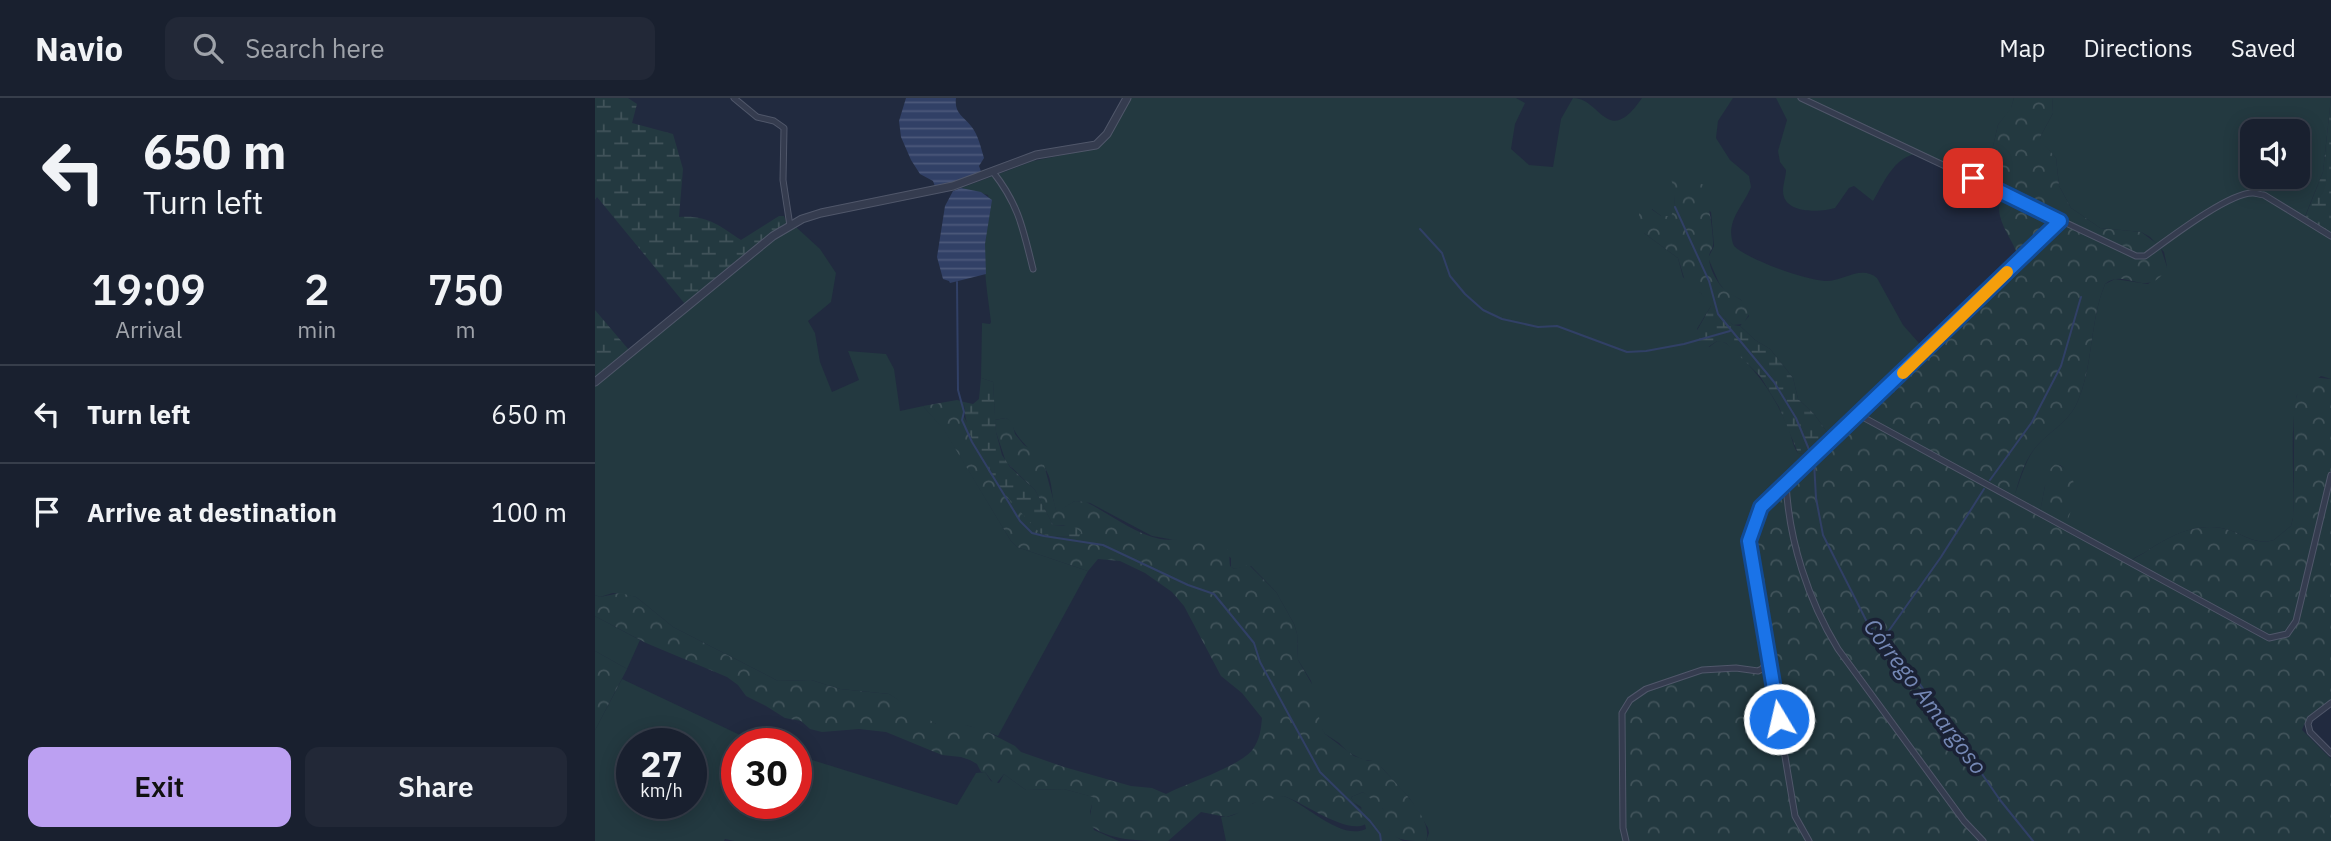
<!DOCTYPE html>
<meta charset="utf-8">
<style>
body{margin:0;font-family:"IBM Plex Sans",sans-serif;background:#222837;color:#f1f3f6;height:100vh;display:flex;flex-direction:column;font-size:26px;white-space:nowrap}
*{box-sizing:border-box;margin:0}
p{font-size:23px;color:#9fa3aa}
.icon{flex:none;width:38px;height:38px;fill:none;stroke:currentColor;stroke-width:2;stroke-linecap:round;stroke-linejoin:round}
.map{position:relative;flex:1;overflow:hidden}
.details{display:flex;flex-direction:column;background:#19202f;width:595px}
.details>*{flex:none}
.hud{background:#19202f;color:#f1f3f6;overflow:hidden}
.tools{position:absolute;left:1645px;top:21px;display:grid;gap:14px}
.tools a{display:grid;place-items:center;width:70px;height:70px;border-radius:14px;background:#19202f;box-shadow:0 4px 18px #0003,0 0 0 2px #373e4b;font-size:35px}
.speed{position:absolute;left:21px;top:630px;display:flex;gap:14px;font-size:35px;font-weight:700;text-align:center}
.speed>*{display:grid;place-content:center;width:91px;height:91px;border-radius:50%;background:#19202f;box-shadow:0 4px 18px #0003,0 0 0 2px #373e4b;line-height:1}
.speed small{font-size:18px;font-weight:400}
.speed .limit{border:10px solid #d22;background:#fff;color:#111}
.pin{position:absolute;display:grid;place-items:center;width:60px;height:60px;color:#fff;margin:-30px;border-radius:14px;box-shadow:0 4px 10px #0006}
.me{position:absolute;width:77px;margin:-38px;rotate:351deg;stroke-linejoin:round;filter:drop-shadow(0 0 5px #0008)}
.turn{display:flex;align-items:center;gap:24px;height:147px;padding:0 28px;font-size:32px}
.turn .icon{width:91px;height:91px;stroke-width:2.5}
.turn b{display:block;font-size:49px;line-height:60px}
.eta{display:flex;justify-content:space-evenly;align-items:center;height:119px;text-align:center}
.eta b{font-size:42px;font-weight:600;line-height:49px}
.button{display:flex;gap:14px;margin-top:auto;padding:14px 28px}
.button a{flex:1;height:80px;border-radius:14px;background:#bca0f2;color:#111;font-size:28px;font-weight:600;line-height:80px;text-align:center}
.button a+a{background:#222837;color:#f1f3f6}
ul{padding:0;list-style:none}
li{display:flex;align-items:center;gap:21px;height:98px;padding:0 28px;border-top:2px solid #373e4b}
li div{flex:1}
li b{display:block;font-size:26px}
li em{font-style:normal}
header{display:flex;align-items:center;gap:42px;box-sizing:border-box;height:98px;padding:0 35px;background:#19202f;border-bottom:2px solid #373e4b}
header strong{font-size:33px}
nav{display:flex;gap:38px;margin-inline-start:auto;font-size:24px}
.search{width:490px;height:63px;background:#222837;display:flex;align-items:center;gap:18px;box-sizing:border-box;padding:0 24px;border-radius:14px;color:#9fa3aa;font-size:26px}
main{display:flex;flex:1;min-height:0}
.map>svg:first-child{display:block}
.green{fill:#233940;fill-rule:evenodd}
.forest{fill:url(#forest-crowns)}
.wetland{fill:url(#wetland-marsh)}
.water{fill:url(#water-rules)}
.lines{fill:none;stroke-linecap:round;stroke-linejoin:round}
.stream{stroke:#314066;stroke-width:2}
.minor-casing{stroke:#50576a;stroke-width:7}
.tertiary-casing{stroke:#50576a;stroke-width:9}
.minor{stroke:#353c4f;stroke-width:5}
.tertiary{stroke:#353c4f;stroke-width:7}
.route-casing{stroke:#114b97;stroke-width:18}
.route{stroke:#1a73e8;stroke-width:12}
.slow{stroke:#f59e0b;stroke-width:12}
.labels{text-anchor:middle;dominant-baseline:central;stroke-width:7;stroke-linejoin:round;paint-order:stroke}
.water-label{font-size:23px;font-style:italic;fill:#7588b5;stroke:#1a2134}
</style>
<header>
<strong>Navio</strong>
<div class="search"><svg class="icon" aria-label="search" viewBox="0 0 24 24"><circle cx="10" cy="10" r="6"/><path d="M15 15l6 6"/></svg>Search here</div>
<nav><a>Map</a><a>Directions</a><a>Saved</a></nav>
</header>
<main>
<section class="details">
<div class="hud">
<div class="turn"><svg class="icon" aria-label="left" viewBox="0 0 24 24"><path d="M17 20v-9H6M10 6l-5 5 5 5"/></svg><div><b>650 m</b>Turn left</div></div>
</div>
<div class="eta">
<div><b>19:09</b><p>Arrival</p></div>
<div><b>2</b><p>min</p></div>
<div><b>750</b><p>m</p></div>
</div>
<ul>
<li><svg class="icon" aria-label="left" viewBox="0 0 24 24"><path d="M17 20v-9H6M10 6l-5 5 5 5"/></svg><div><b>Turn left</b></div><em>650 m</em></li>
<li><svg class="icon" aria-label="arrive" viewBox="0 0 24 24"><path d="M6 21V4h12l-3 4 3 4H6"/></svg><div><b>Arrive at destination</b></div><em>100 m</em></li>
</ul>
<div class="button"><a>Exit</a><a>Share</a></div>
</section>
<div class="map">
<svg width="1736" height="743" viewBox="0 0 1736 743">
<defs>
<pattern id="forest-crowns" width="20" height="18" patternUnits="userSpaceOnUse" patternTransform="scale(1.75)"><rect width="20" height="18" fill="#233940"/><path d="M2 6a3 3 0 1 1 6 0M12 15a3 3 0 1 1 6 0" fill="none" stroke="#41535a"/></pattern>
<pattern id="wetland-marsh" width="20" height="14" patternUnits="userSpaceOnUse" patternTransform="scale(1.75)"><rect width="20" height="14" fill="#233940"/><path d="M1 5h8M5 5V1M11 12h8M15 12V8" fill="none" stroke="#41535a"/></pattern>
<pattern id="water-rules" width="6" height="5" patternUnits="userSpaceOnUse" patternTransform="scale(1.75)"><rect width="6" height="5" fill="#314066"/><path d="M0 2.5h6" fill="none" stroke="#4c597b"/></pattern>
</defs>
<rect width="100%" height="100%" fill="#212a3f"/>
<path class="green" d="M532,0H921L930,5L920,26L916,51L934,67L958,69L966,21L978,0C1006,0 1012,51 1047,0H1138L1123,23L1121,40L1135,62L1154,78L1156,89C1148,109 1129,124 1139,148C1154,162 1210,182 1230,183C1247,184 1266,166 1282,180L1308,227L1331,253L1268,315L1256,323L1237,341L1219,316L1203,301L1198,280L1175,251L1160,242L1145,228L1154,218L1146,202L1131,194L1124,185L1113,160L1119,148L1116,114L1080,94L1079,114L1076,119L1066,118L1057,111L1049,135L1083,160L1088,179L1106,195L1116,208L1102,231L1114,249L1122,243C1132,243 1137,250 1144,257C1166,278 1181,301 1193,329C1197,338 1197,347 1203,355L1208,356L1217,351L1220,359L1186,400L1176,569L1144,570L1031,743H831L834,735L833,730L815,701L787,670L777,663L768,662L753,654L744,645L730,636L725,629L716,583L703,562L702,536L699,526L681,494L656,468L639,471L636,469V460L603,440L579,442L557,438L495,405L480,403L463,414L461,412C456,400 458,385 452,374C442,354 422,345 416,324L411,320L400,322L398,284L386,280L387,225L395,226L396,224C393,198 388,172 390,146C391,128 397,115 393,97L366,90L438,63L483,54L503,47Z
M1181,0H1419L1416,11L1403,27L1397,53L1393,55L1394,69L1406,78L1409,93L1323,55C1298,60 1290,83 1278,103L1259,88L1254,90L1240,110C1227,114 1195,116 1189,99C1186,91 1191,80 1191,72L1185,64L1183,53L1192,22Z
M1457,0H1736L1728,74L1709,121L1736,138V281L1726,278L1702,297C1694,337 1700,379 1698,420L1696,428L1679,442C1663,447 1652,439 1637,433C1609,422 1579,435 1555,451C1549,456 1542,457 1536,463L1469,427C1476,406 1488,383 1465,367L1450,388L1445,415L1418,400C1425,385 1429,364 1440,350C1452,335 1471,326 1481,307C1499,269 1494,224 1510,186L1520,181L1553,186L1572,169L1569,154L1555,139L1546,134L1505,130L1476,110L1464,88L1461,60L1446,44L1445,39L1458,15ZM1657,33H1703V79H1657Z
M201,129L225,151L241,175L236,204L213,223L220,235L225,264L237,294L264,282L253,253L291,256L299,271L305,313L328,308L349,331L416,443L422,449L493,473L403,638L374,628L341,626L327,619L294,596L245,591L216,582L183,583L78,529L41,499L18,495L5,499L0,497V288L181,140Z
M0,518L45,542L32,571L0,553Z
M27,581L164,646H142V705H201V657L362,707L381,675L390,674L396,683L404,685L409,676L431,692L469,691L499,699L495,714L499,732L524,743H139L130,741L129,743H0V632ZM37,646H96V705H37Z
M768,694C775,699 783,702 787,709C796,724 787,731 808,743H631L626,719C639,720 646,712 656,706C666,701 679,699 689,698C711,706 746,743 771,731L766,709L758,704L756,699Z"/>
<path class="forest" d="M1419,0H1457L1458,15L1445,39L1447,44L1461,60L1464,88L1476,110L1505,130L1546,134L1565,148L1572,169C1554,204 1530,168 1510,186C1494,224 1499,269 1481,307C1471,326 1452,335 1440,350C1429,363 1423,385 1419,400L1445,414L1453,373L1460,366C1489,374 1480,408 1470,427L1536,463C1542,458 1549,456 1555,451C1579,435 1608,422 1637,433C1652,439 1662,447 1679,442L1696,428L1698,420C1699,397 1699,375 1699,352C1700,328 1693,296 1715,279L1736,281V603C1725,611 1711,618 1707,632L1736,661V743H1031L1028,729L1029,614C1038,591 1081,578 1104,572C1126,567 1153,569 1176,568L1153,427L1160,414L1174,399L1186,400L1193,386L1256,323L1268,315L1424,165C1422,147 1409,135 1405,118C1401,104 1413,95 1406,80C1403,74 1395,70 1390,65L1389,60L1397,53L1403,27L1416,10Z
M1074,73L1109,87C1113,106 1117,123 1118,143C1119,150 1115,152 1114,158C1113,166 1119,178 1123,184C1132,198 1149,199 1156,213L1148,226L1138,227L1112,205L1106,195L1092,189L1083,160L1049,135L1044,125V115L1052,108L1066,118H1076C1083,103 1078,88 1074,73Z
M362,302L369,304V319L405,389L445,435L453,438L483,439L485,434L468,427H458L440,392L411,364L401,334L400,322L411,320L417,324L420,336L429,347L442,355L448,363L461,412L463,413L480,403L491,404C515,416 538,435 565,441C583,444 604,435 620,443C636,449 634,455 635,468L639,471L654,467L681,494L699,526L702,536L703,562L718,588L726,629L730,636L759,658L773,663H781C796,682 840,719 831,743C801,743 794,742 788,711L768,694L756,699C759,709 771,711 775,722C760,743 710,705 689,698L658,705L646,714L631,719L606,714L573,743C547,743 512,743 494,726L498,699L469,691L431,692L409,676L400,687L390,674H386L382,666L375,662L366,659L347,657L291,634L264,631L227,634L215,631L206,623L190,620L171,608L151,598L143,587L132,579L51,545L0,518V497L5,499L25,495L41,499L78,529L183,583L216,582L245,591L294,596L341,626H365L387,631L420,648L426,654L469,669L536,688L557,690L571,696C592,685 646,668 658,651C665,641 666,631 667,620L647,595L626,578L589,508L577,494L550,475L525,463L503,461L493,473L422,449L416,443L349,332L328,308Z
M0,553L32,571L0,632Z"/>
<path class="wetland" d="M0,0H33L42,6L37,25L78,36L88,71L84,119C113,117 123,127 146,142L184,118H189L192,126L172,139L90,206L2,99L0,102Z
M1736,0V138L1709,122L1728,74Z
M1116,208L1138,227L1145,228L1160,242L1175,251L1198,280L1203,301L1219,316L1237,341L1220,359L1217,351L1208,356L1203,355L1184,309L1165,278L1131,245L1122,243L1110,251L1102,246L1100,236Z
M0,212L34,252L0,281Z
M386,280L398,284L401,334L407,357L415,369L440,392L458,427L477,428L486,434L484,439L453,438L445,435C412,400 370,354 369,304L378,306L384,301Z"/>
<path class="water" d="M311,0H361C359,15 368,18 376,28C383,36 386,50 389,60L384,68L387,76L341,91L338,83L325,76L316,62L306,39L304,23Z
M366,90L386,94L397,102L390,146L391,176L355,185L354,183L348,181L342,159L350,108L358,93Z"/>
<g class="lines">
<path class="stream" d="M1080,109L1114,183L1123,216L1179,284L1201,320L1215,354
M825,131L847,155L855,178L870,196L888,212L907,221L943,229L962,228L1032,254L1051,253L1089,246L1135,233
M362,184L363,292L369,314L367,322L377,344L425,423L437,435L449,438L508,447L593,487L619,496L659,545L665,564L725,674L775,723L785,736L786,743
M1219,364L1221,400L1228,437L1273,526L1322,582L1405,702L1438,743
M1395,382L1437,324L1466,268L1486,199
M1288,541L1346,459L1389,391"/>
<defs>
<path id="minor" d="M139,0L162,19L179,23L189,30L188,82L195,128
M1206,0L1541,158H1550C1571,143 1634,94 1658,95C1662,95 1665,97 1669,97L1736,138
M398,74C424,107 428,131 438,171
M1264,317L1674,540L1692,536L1701,523L1736,377
M1191,385C1194,443 1213,502 1243,551L1369,723L1388,743
M1736,605L1715,621L1713,626L1715,634L1736,655
M1031,743L1028,730L1027,615L1035,602L1051,591L1107,572L1141,570L1163,573L1167,571L1174,561
M1214,743L1200,718L1154,444L1166,409L1465,123"/>
<path id="tertiary" d="M0,284L178,138L207,121L226,115L358,88L441,57L501,47L512,36L532,0"/>
</defs>
<use href="#minor" class="minor-casing"/>
<use href="#tertiary" class="tertiary-casing"/>
<use href="#minor" class="minor"/>
<use href="#tertiary" class="tertiary"/>
</g>
<g class="lines">
<defs>
<path id="route" d="M1184,621L1154,443L1166,409L1465,123L1378,80"/>
</defs>
<use href="#route" class="route-casing"/>
<use href="#route" class="route"/>
<path class="slow" d="M1308,275L1412,174"/>
</g>
<g class="labels">
<g class="water-label">
<text transform="translate(1331 598) rotate(53)">Córrego Amargoso</text>
</g>
</g>
</svg>
<div class="tools">
<a><svg class="icon" aria-label="sound" viewBox="0 0 24 24"><path d="M4 9h4l5-4v14l-5-4H4zM17 9q2 3 0 6"/></svg></a>
</div>
<div class="speed"><div>27<small>km/h</small></div><div class="limit">30</div></div>
<div class="pin" style="left:1378px;top:80px;background:#d93025"><svg class="icon" aria-label="arrive" viewBox="0 0 24 24"><path d="M6 21V4h12l-3 4 3 4H6"/></svg></div>
<svg class="me" style="left:1184px;top:621px" viewBox="-20 -20 40 40"><circle r="17" fill="#1a73e8" stroke="#fff" stroke-width="3"/><path d="M0-11L8 9 0 5-8 9z" fill="#fff"/></svg>
</div>
</main>
